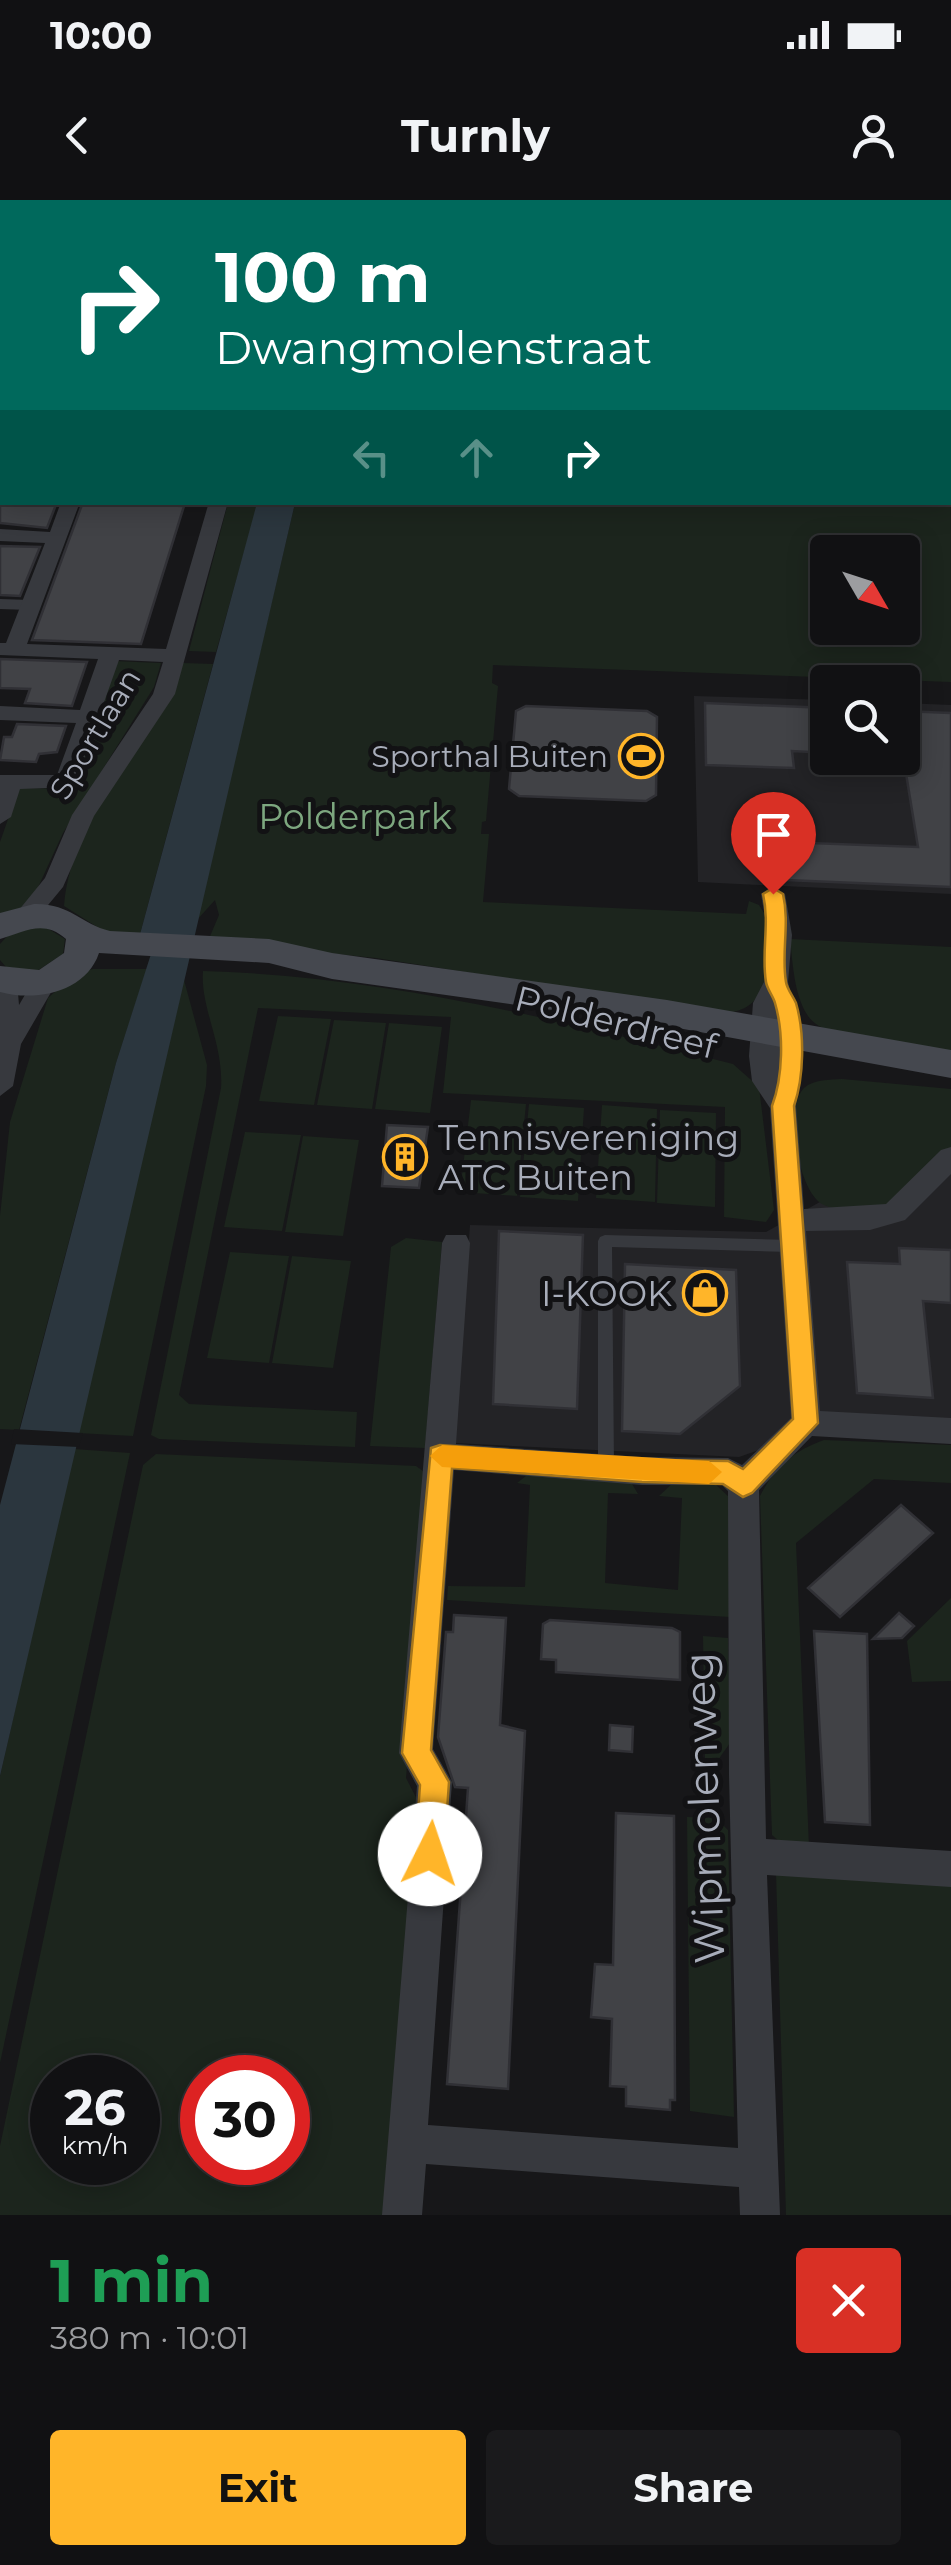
<!DOCTYPE html>
<meta charset="utf-8">
<style>
body{margin:0;font-family:Montserrat,sans-serif;background:#1a1a1c;color:#f1f3f6;height:100vh;display:flex;flex-direction:column;font-size:38px;white-space:nowrap}
*{box-sizing:border-box;margin:0}
p{font-size:32px;color:#9c9da0}
.icon{flex:none;width:55px;height:55px;fill:none;stroke:currentColor;stroke-width:2;stroke-linecap:round;stroke-linejoin:round}
.map{position:relative;height:2015px;overflow:hidden}
.sheet{display:flex;flex-direction:column;background:#111113;flex:1}
.sheet>*{flex:none}
.top-card{position:absolute;left:0px;top:0px;width:952px;height:305px;box-shadow:0 5px 25px #0003,0 0 0 2px #303133;background:#00695c;color:#fff;overflow:hidden}
.needle{width:65px;rotate:129deg}
.fabs{position:absolute;left:810px;top:335px;display:grid;gap:20px}
.fabs a{display:grid;place-items:center;width:110px;height:110px;border-radius:10px;background:#111113;box-shadow:0 5px 25px #0003,0 0 0 2px #303133;font-size:50px}
.speed{position:absolute;left:30px;top:1855px;display:flex;gap:20px;font-size:50px;font-weight:700;text-align:center}
.speed>*{display:grid;place-content:center;width:130px;height:130px;border-radius:50%;background:#111113;box-shadow:0 5px 25px #0003,0 0 0 2px #303133;line-height:1}
.speed small{font-size:25px;font-weight:400}
.speed .limit{border:15px solid #d22;background:#fff;color:#111}
.pin{position:absolute;display:grid;place-items:center;width:85px;height:85px;color:#fff;margin:-102px -42px;border-radius:50% 50% 50% 0;rotate:-45deg;box-shadow:0 0 10px #0007}
.pin .icon{rotate:45deg}
.me{position:absolute;width:110px;margin:-55px;rotate:4deg;stroke-linejoin:round;filter:drop-shadow(0 0 8px #0008)}
.turn{display:flex;align-items:center;gap:35px;height:210px;padding:0 50px;font-size:45px}
.turn .icon{width:130px;height:130px;stroke-width:2.5}
.turn b{display:block;font-size:70px;line-height:85px}
.lanes{display:flex;align-items:center;height:95px;padding:0 50px;background:#0003;justify-content:center;gap:50px;direction:ltr}
.lanes .off{opacity:.35}
.round{display:grid;place-items:center;flex:none;width:105px;height:105px;border-radius:10px;background:#1a1a1c}
.head{display:flex;align-items:center;justify-content:space-between;height:170px;padding:0 50px}
h1{font-size:60px;font-weight:700;line-height:75px;color:#1e9e55}
.button{display:flex;gap:20px;margin-top:auto;padding:20px 50px}
.button a{flex:1;height:115px;border-radius:10px;background:#ffb529;color:#111;font-size:40px;font-weight:700;line-height:115px;text-align:center}
.button a+a{background:#1a1a1c;color:#f1f3f6}
.status{display:flex;justify-content:space-between;align-items:center;height:70px;padding:0 50px;background:#111113;direction:ltr}
.status svg{height:28px;fill:currentColor}
header{display:flex;justify-content:space-between;align-items:center;height:130px;padding:0 50px;background:#111113;font-size:45px;font-weight:700}
.map>svg:first-child{display:block}
.built{fill:#232326}
.green{fill:#1c251d;fill-rule:evenodd}
.water{fill:#2b363e}
.pier{fill:#171719}
.building{fill:#414246;stroke:#303035;stroke-width:2.5}
.lines{fill:none;stroke-linecap:round;stroke-linejoin:round}
.service{fill:#37393e;fill-rule:evenodd}
.pedestrian{fill:#37393e;fill-rule:evenodd}
.minor{fill:#37393e;fill-rule:evenodd}
.secondary{fill:#45484f;fill-rule:evenodd}
.route{fill:#ffb529;stroke:#a6761b;stroke-width:2.5}
.slow{fill:#f59e0b}
.labels{text-anchor:middle;dominant-baseline:central;stroke-width:10;stroke-linejoin:round;paint-order:stroke}
.far-street-label{font-size:30px;fill:#a8adba;stroke:#121214}
.far-poi-label{font-size:30px;fill:#a8adba;stroke:#121214;text-anchor:end}
.park-label{font-size:35px;fill:#7da77f;stroke:#121214}
.street-label{font-size:35px;fill:#a8adba;stroke:#121214}
.poi-label{font-size:35px;fill:#a8adba;stroke:#121214;text-anchor:start}
.near-street-label{font-size:42px;fill:#a8adba;stroke:#121214}
</style>
<div class="status"><b>10:00</b><svg viewBox="0 0 49 12"><path d="M0 12V9h3v3zM5 12V6h3v6zM10 12V3h3v9zM15 12V0h3v12zM26 1h20v11H26zM47 4h2v5h-2z"/></svg></div>
<header><svg class="icon" aria-label="back" viewBox="0 0 24 24"><path d="M15 5l-7 7 7 7"/></svg>Turnly<svg class="icon" aria-label="person" viewBox="0 0 24 24"><circle cx="12" cy="8" r="4"/><path d="M4 21q1-7 8-7t8 7"/></svg></header>
<div class="map">
<svg width="951" height="2015" viewBox="0 0 951 2015">
<rect width="100%" height="100%" fill="#171719"/>
<path class="built" d="M694,496L827,500L828,558H902L903,503L951,505V694L698,682Z
M951,929V1237L816,1230L739,1257L454,1243L470,1025L766,1032Z"/>
<path class="green" d="M950,9L951,482L493,465L492,483L498,486L486,621L482,622L481,634H489L483,702L746,714L749,701L759,705L764,713C766,752 778,807 727,813L376,758L208,741L219,715L215,700L197,720L295,303L950,302ZM828,352H902V428H828Z
M228,303H258L216,452L189,451Z
M114,461L161,463L154,487L63,633L34,696L23,711L0,721V642L19,588L73,589Z
M183,463L213,464L139,738L113,737L64,706C71,615 149,545 183,463Z
M42,725L65,739L63,754L37,771L6,767L0,760V744L10,733Z
M790,739L951,747V856C917,850 827,844 808,816C794,795 793,765 790,739Z
M93,769H147L116,863L19,1230L0,1229V1016L10,922L48,798L76,773Z
M203,771C383,776 559,820 733,864L759,887L774,1010L766,1022L724,1017L725,907L443,893L451,817L258,808L179,1195L189,1204L357,1212L355,1247L159,1239L151,1235L221,888C224,845 200,807 203,771Z
M184,780L207,865L206,886L133,1236L77,1233Z
M278,816L331,819L314,905L259,901Z
M334,820L386,823L372,909L317,905Z
M389,823L442,827L430,913L375,909Z
M842,879L951,889V947L887,1005C869,1007 841,1013 824,1005C798,994 784,907 804,888C814,879 830,880 842,879Z
M471,900L526,904L517,996L460,992Z
M529,904L584,908L578,1001L520,997Z
M602,905L657,909L655,1002L596,998Z
M660,910L716,913L715,1007L657,1003Z
M245,932L301,935L282,1031L224,1027Z
M303,936L359,940L343,1036L285,1032Z
M406,1038L442,1042L425,1248L370,1246L391,1047Z
M230,1052L289,1056L269,1163L207,1158Z
M292,1056L351,1061L333,1168L272,1163Z
M824,1240L951,1245V1283L874,1279L796,1343L809,1647L781,1643L772,1635L760,1296C775,1267 793,1251 824,1240Z
M74,1249L130,1253L0,1863V1576Z
M156,1254L416,1266L431,1277L406,1578L423,1611L392,2015H0V1946L143,1265ZM52,1878H138V1962H52ZM202,1878H288V1962H202Z
M531,1272L628,1277L638,1294L608,1293L605,1383L678,1390L682,1298L659,1296L677,1279L714,1283L730,1298V1417L447,1400L448,1386L525,1387L530,1285L517,1283Z
M951,1398V1481L912,1482L907,1441Z
M703,1436L728,1438L730,1543L718,1560L705,1558Z
M687,1617L716,1618L728,1630L734,1917L690,1911Z
M776,1672L951,1684V2015H786Z"/>
<path class="water" d="M502,0H936L951,2V9L950,2Z
M257,303H295L0,1576V1305L116,863L151,754L139,738Z"/>
<path class="pier" d="M14,1229L83,1233L79,1247L11,1244Z"/>
<path class="building" d="M0,302H57L47,328L0,323Z
M83,302L184,306L141,444L32,440Z
M0,346L40,347L20,396L0,395Z
M0,459L87,462L72,506L25,503L30,489L0,488Z
M705,503L828,508V553L792,551L794,568L706,565Z
M526,506L647,511L657,517L656,595L646,601L519,596L509,589L516,511Z
M902,511L951,513V687L786,680L783,642L918,647L902,549Z
M17,524L66,526L57,552L39,554L36,562L0,560L4,537H12Z
M387,925L428,927L419,988L382,986Z
M499,1031L583,1035L577,1209L493,1204Z
M899,1048L951,1050V1103L923,1101L933,1198L857,1193L847,1062L900,1064Z
M625,1064L736,1070L740,1186L680,1234L622,1231Z
M901,1305L933,1333L840,1417L808,1388Z
M899,1413L914,1426L902,1438L873,1439Z
M454,1415L506,1418L500,1525L525,1531L508,1889L447,1884L468,1588L455,1587L438,1537L446,1432H453Z
M550,1420L672,1428L680,1432V1480L556,1472V1460L541,1459L543,1424Z
M814,1431L867,1434L870,1625L825,1622Z
M610,1525L633,1527L632,1552L609,1550Z
M616,1613L674,1616L675,1900H670V1910L626,1906V1887L610,1886L612,1819L591,1817L595,1764L613,1765Z"/>
<g class="lines">
<path class="service" d="M605,1035L790,1040L795,1042L797,1046L795,1050L790,1052L612,1047L614,1267L611,1272L606,1274L601,1272L598,1267V1041L600,1037Z"/>
<path class="pedestrian" d="M0,399L30,400L38,405L30,410L0,409Z"/>
<path class="minor" d="M0,15L2,16V25H0Z
M0,78H2V88H0Z
M0,228H2V238H0Z
M0,250H2V260H0Z
M61,302H80L27,444L166,449L209,302H228L175,494L94,616L63,687L34,722L26,724L14,716L45,678L72,615L153,494L163,462L119,460L74,587L20,589L11,617L0,624V575H57L76,523L0,520V506L80,510L98,459L0,455V443H6L45,343L0,341V329L50,332Z
M773,686L785,694L792,735L788,782L803,844L796,906L804,1009L886,1004L941,950L951,947V974L905,1020L870,1030L806,1031L820,1211L951,1218V1244L812,1236L759,1290L766,1639L951,1651V1687L767,1675L780,2015H740L739,1987L426,1964L422,2015H382L417,1586L399,1553L442,1043L446,1035H466L470,1043L456,1244L642,1257L728,1258L742,1265L791,1218L770,908L752,881L749,856L753,803L764,782L768,735L761,694ZM454,1270L642,1285H722L728,1291L729,1575L738,1948L428,1925L452,1582L433,1549Z
M5,772L17,781L19,805L36,776L45,773L57,782L21,844L13,886L0,896V774Z"/>
<path class="secondary" d="M34,704C70,703 81,724 110,731L269,739L332,753L667,800L951,850V878L667,826L332,779L269,763L99,753C86,792 36,802 0,792V766L39,770L64,753L66,739C43,719 25,732 0,739V713Z"/>
</g>
<path class="route" d="M773,688L783,694C790,724 781,753 786,782C787,789 793,796 796,803C805,834 804,877 794,906L818,1223L752,1293L743,1297L723,1284L642,1282L452,1268L431,1550L449,1582L444,1654L440,1664L430,1668L419,1664L415,1654L420,1585L402,1553L431,1248L440,1245L642,1260L728,1261L743,1269L793,1219L772,906C783,877 784,834 775,803C773,796 767,789 766,782C761,753 770,724 763,694Z"/>
<path class="slow" d="M442,1245L709,1261L722,1272L709,1284L442,1267L430,1256Z"/>
<defs>
<symbol id="stadium-ring" viewBox="-11 -11 22 22"><circle r="9.5" fill="#121214" stroke="#ffb529" stroke-width="1.5"/><path d="M0-5a6.5 5 0 1 0 0 10a6.5 5 0 1 0 0-10ZM-3.5-1.8h7v3.6h-7Z" fill="#ffb529"/></symbol>
<symbol id="building-ring" viewBox="-11 -11 22 22"><circle r="9.5" fill="#121214" stroke="#ffb529" stroke-width="1.5"/><path d="M-4-6H4V6H1V3H-1V6H-4ZM-2.5-4.3h1.7v1.8h-1.7ZM.8-4.3h1.7v1.8H.8ZM-2.5-1h1.7V.8h-1.7ZM.8-1h1.7V.8H.8Z" fill="#ffb529"/></symbol>
<symbol id="shop-ring" viewBox="-11 -11 22 22"><circle r="9.5" fill="#121214" stroke="#ffb529" stroke-width="1.5"/><path d="M-5-2.5h2.3a2.7 3.5 0 0 1 5.4 0H5L5.5 6h-11ZM-1.5-2.5h3a1.5 2.3 0 0 0-3 0Z" fill="#ffb529"/></symbol>
</defs>
<g fill-rule="evenodd">
<use href="#stadium-ring" x="616" y="531" width="50" height="50"/>
<use href="#building-ring" x="380" y="932" width="50" height="50"/>
<use href="#shop-ring" x="680" y="1068" width="50" height="50"/>
</g>
<g class="labels">
<g class="far-street-label">
<text transform="translate(95 534) rotate(-59)">Sportlaan</text>
</g>
<g class="far-poi-label">
<text x="608" y="556">Sporthal Buiten</text>
</g>
<g class="park-label">
<text x="355" y="616">Polderpark</text>
</g>
<g class="street-label">
<text transform="translate(616 822) rotate(14)">Polderdreef</text>
</g>
<g class="poi-label">
<text x="438" y="937">Tennisvereniging<tspan x="438" dy="40">ATC Buiten</tspan></text>
<text x="672" y="1093" text-anchor="end">I-KOOK</text>
</g>
<g class="near-street-label">
<text transform="translate(704 1608) rotate(-92)">Wipmolenweg</text>
</g>
</g>
</svg>
<div class="fabs">
<a><svg class="needle" viewBox="-14 -14 28 28"><path d="M0-13l5 13h-10z" fill="#e53935"/><path d="M0 13l5-13h-10z" fill="#9c9da0"/></svg></a>
<a><svg class="icon" aria-label="search" viewBox="0 0 24 24"><circle cx="10" cy="10" r="6"/><path d="M15 15l6 6"/></svg></a>
</div>
<div class="speed"><div>26<small>km/h</small></div><div class="limit">30</div></div>
<div class="pin" style="left:773px;top:694px;background:#d93025"><svg class="icon" aria-label="arrive" viewBox="0 0 24 24"><path d="M6 21V4h12l-3 4 3 4H6"/></svg></div>
<svg class="me" style="left:430px;top:1654px" viewBox="-20 -20 40 40"><circle r="19" fill="#fff"/><path d="M0-13L10 11 0 6-10 11z" fill="#ffb529"/></svg>
<div class="top-card">
<div class="turn"><svg class="icon" aria-label="right" viewBox="0 0 24 24"><path d="M7 20v-9h11M14 6l5 5-5 5"/></svg><div><b>100 m</b>Dwangmolenstraat</div></div>
<div class="lanes"><svg class="icon off" aria-label="left" viewBox="0 0 24 24"><path d="M17 20v-9H6M10 6l-5 5 5 5"/></svg><svg class="icon off" aria-label="ahead" viewBox="0 0 24 24"><path d="M12 20V5M6 11l6-6 6 6"/></svg><svg class="icon" aria-label="right" viewBox="0 0 24 24"><path d="M7 20v-9h11M14 6l5 5-5 5"/></svg></div>
</div>
</div>
<section class="sheet">
<div class="head"><div><h1>1 min</h1><p>380 m · 10:01</p></div><a class="round" style="background:#d93025;color:#fff"><svg class="icon" aria-label="close" viewBox="0 0 24 24"><path d="M6 6l12 12M18 6L6 18"/></svg></a></div>
<div class="button"><a>Exit</a><a>Share</a></div>
</section>
